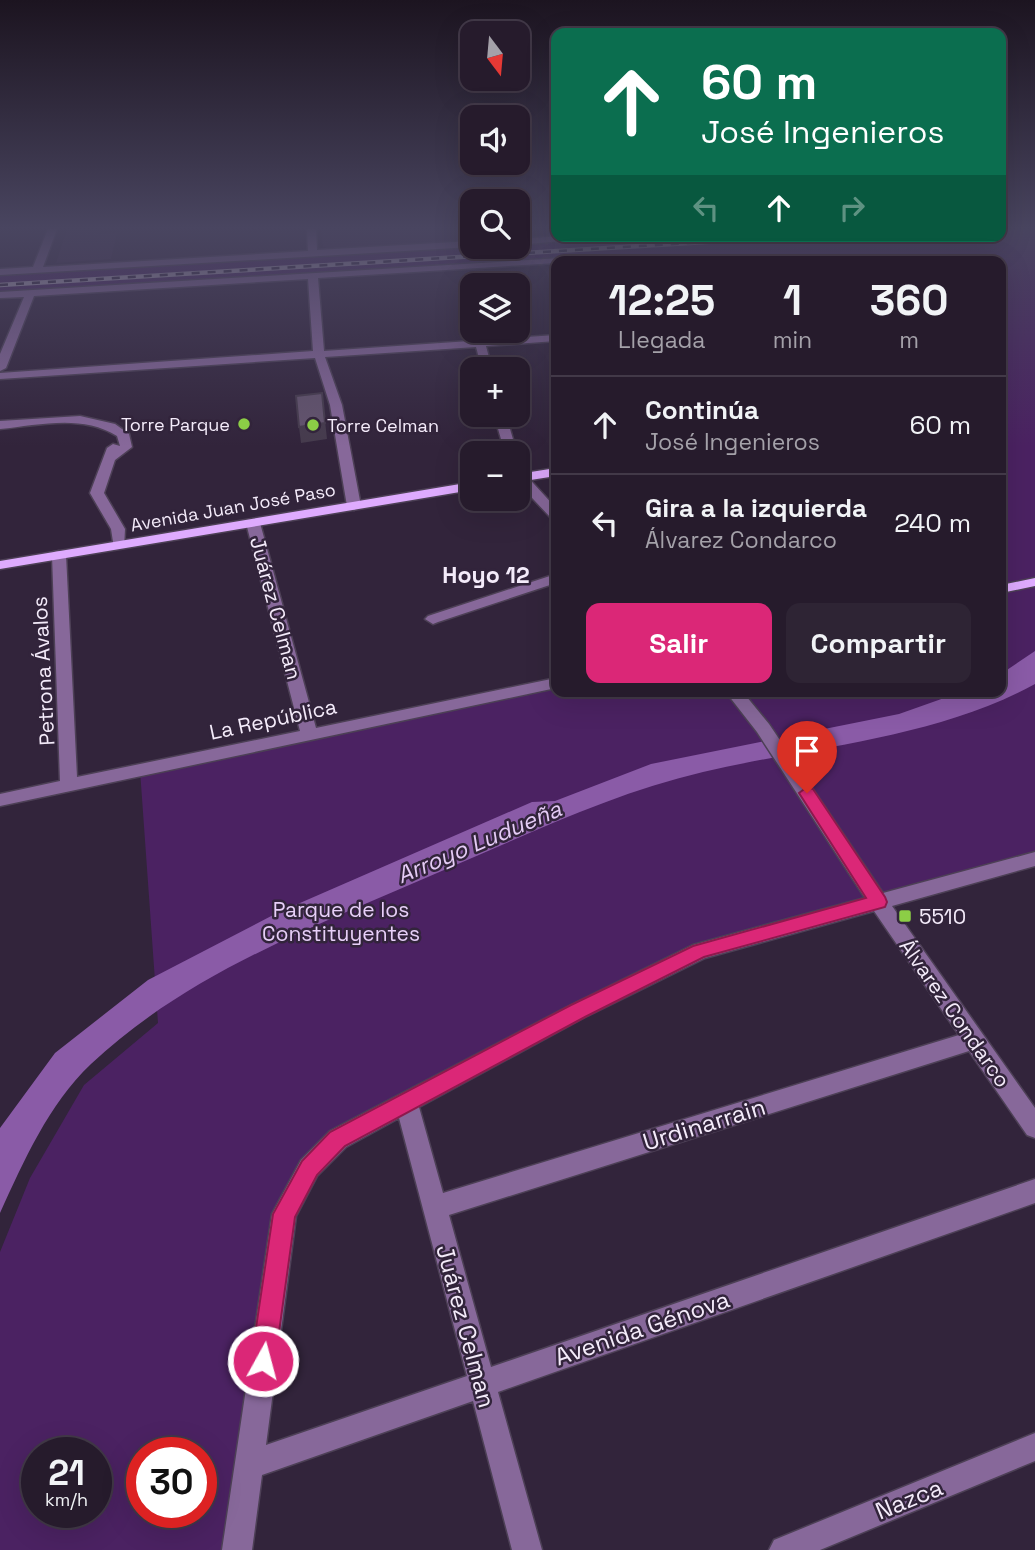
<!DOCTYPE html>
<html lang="es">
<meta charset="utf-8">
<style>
body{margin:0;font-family:"Space Grotesk",sans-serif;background:#2e2434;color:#f1f3f6;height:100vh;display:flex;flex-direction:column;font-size:26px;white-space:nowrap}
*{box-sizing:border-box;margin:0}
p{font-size:23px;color:#a4a1a9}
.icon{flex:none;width:38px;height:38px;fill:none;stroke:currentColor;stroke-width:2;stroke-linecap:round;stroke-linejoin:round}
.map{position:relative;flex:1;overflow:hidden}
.side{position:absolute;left:551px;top:256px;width:455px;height:441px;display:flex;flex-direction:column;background:#261b2c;border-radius:14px;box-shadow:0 7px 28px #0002,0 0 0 2px #423948}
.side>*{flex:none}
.banner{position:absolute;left:551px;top:28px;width:455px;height:214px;border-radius:14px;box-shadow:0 7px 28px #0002,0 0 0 2px #423948;background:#0b6e4f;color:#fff;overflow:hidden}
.needle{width:46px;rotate:164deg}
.fabs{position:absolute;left:460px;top:21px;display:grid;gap:14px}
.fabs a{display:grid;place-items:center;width:70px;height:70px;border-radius:14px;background:#261b2c;box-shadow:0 7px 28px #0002,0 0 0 2px #423948;font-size:35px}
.speed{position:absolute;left:21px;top:1437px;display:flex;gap:14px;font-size:35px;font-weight:700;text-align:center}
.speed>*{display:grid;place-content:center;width:91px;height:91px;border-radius:50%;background:#261b2c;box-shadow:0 7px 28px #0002,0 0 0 2px #423948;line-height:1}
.speed small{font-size:18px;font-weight:400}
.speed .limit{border:10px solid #d22;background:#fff;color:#111}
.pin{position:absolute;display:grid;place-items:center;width:60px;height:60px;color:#fff;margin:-72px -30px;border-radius:50% 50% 50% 0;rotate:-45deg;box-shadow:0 0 7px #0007}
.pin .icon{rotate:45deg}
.me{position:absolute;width:77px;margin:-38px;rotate:7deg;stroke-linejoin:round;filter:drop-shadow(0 0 5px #0008)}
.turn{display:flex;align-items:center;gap:24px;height:147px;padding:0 35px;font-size:32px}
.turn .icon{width:91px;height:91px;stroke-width:2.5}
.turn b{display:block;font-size:49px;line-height:60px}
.lanes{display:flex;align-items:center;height:66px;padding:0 35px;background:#0003;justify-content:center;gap:35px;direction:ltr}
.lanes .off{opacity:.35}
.eta{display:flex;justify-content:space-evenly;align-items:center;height:119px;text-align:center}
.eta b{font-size:42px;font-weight:700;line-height:49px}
.action{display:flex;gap:14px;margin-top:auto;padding:14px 35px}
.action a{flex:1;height:80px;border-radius:14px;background:#db2777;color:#fff;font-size:28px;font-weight:700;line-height:80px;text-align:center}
.action a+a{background:#2e2434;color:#f1f3f6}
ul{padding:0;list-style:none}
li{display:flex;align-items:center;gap:21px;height:98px;padding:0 35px;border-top:2px solid #423948}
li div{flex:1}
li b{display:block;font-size:26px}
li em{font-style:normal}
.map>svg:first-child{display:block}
.built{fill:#3d2b48}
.green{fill:#4b2262;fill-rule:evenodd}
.water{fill:#8a5ba7}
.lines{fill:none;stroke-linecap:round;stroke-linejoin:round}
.minor-casing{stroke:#4d4056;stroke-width:3}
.major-casing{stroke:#4d4056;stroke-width:3}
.minor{fill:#87689a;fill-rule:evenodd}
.major{fill:#deabfe;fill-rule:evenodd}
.rail-casing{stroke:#beb3c4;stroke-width:4.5}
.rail{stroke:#32243b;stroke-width:2.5;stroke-dasharray:8;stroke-linecap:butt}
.shaded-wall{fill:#463b4d}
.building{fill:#64546e;stroke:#463b4d;stroke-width:2}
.route{fill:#db2777;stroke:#8e194d;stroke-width:2}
.poi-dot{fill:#8cce46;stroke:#32243b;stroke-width:2.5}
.labels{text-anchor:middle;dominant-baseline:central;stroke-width:5;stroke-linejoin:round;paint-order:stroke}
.far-poi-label{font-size:18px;fill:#f4ebfa;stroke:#32243b;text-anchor:end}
.far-street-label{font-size:18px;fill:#f4ebfa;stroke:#32243b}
.street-label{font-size:21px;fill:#f4ebfa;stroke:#32243b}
.park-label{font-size:21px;fill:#e7cff8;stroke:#32243b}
.poi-label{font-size:21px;fill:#f4ebfa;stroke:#32243b;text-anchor:start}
.neighbourhood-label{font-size:23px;font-weight:bold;fill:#f4ebfa;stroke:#32243b}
.water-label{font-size:23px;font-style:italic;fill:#e5ccf6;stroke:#32243b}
.near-street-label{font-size:24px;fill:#f4ebfa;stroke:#32243b}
</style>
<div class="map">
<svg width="1035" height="1550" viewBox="0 0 1035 1550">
<rect width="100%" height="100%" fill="#32243b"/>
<path class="built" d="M67,229H100L99,234L117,233L111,259L56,263Z
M321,229H472V240L329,249L323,247Z"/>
<path class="green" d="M1001,229H1035V859L700,951L338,1139L284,1214L237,1550H0V1252L30,1178L84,1085L158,1023L140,770L556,683V691H1001V261H594L592,258L0,295V272L472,244V247H518V242L609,236H1001ZM37,1452H96V1512H37ZM142,1452H201V1512H142Z"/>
<path class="water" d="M1035,651V684C934,739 814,746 703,772C613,793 529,834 444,870C321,924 190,971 91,1064C48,1105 24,1161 0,1213V1128L55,1053L148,980L277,913L532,802L555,801L651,764L899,714L964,691H1001V674Z"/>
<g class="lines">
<defs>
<path id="minor" d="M48,229H57L43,267L308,251L307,229H316L317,250L472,241V247L0,275V269L33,267Z
M564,236H613L518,245V239Z
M595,256L599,261H556V263L318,278L324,351L556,335V341L486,346L492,369H482L476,347L325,357L342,405L361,506L354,510L347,506L330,405L315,358L0,379V373L313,351L308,279L34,296L6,368L0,371V354L24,297L0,298V292Z
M494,415H506L517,453H505Z
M80,416L115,424L129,434L132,447L115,460L104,493L125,529L124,548H114L111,529L90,493L107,448L113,444L120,446L117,436C82,414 39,425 0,429V421Z
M518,471L523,472L556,508V519L551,518L518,483Z
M253,519L260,523L316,728L556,678V688L0,806V794L60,781L52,555L54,552L59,551L66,555L77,777L300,731L246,523Z
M556,574V583L438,622L433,624L425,619L428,616Z
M725,691H742L769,724L883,893L1035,852V866L892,906L1035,1108V1138L1027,1135L969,1051L449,1215L491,1367L1035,1179V1203L498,1392L542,1550H512L473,1401L262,1475L252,1550H222L272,1214L301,1160L330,1131L571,1005L693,945L865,898L757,732ZM874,911L959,1035L443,1193L419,1107L585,1017L705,958ZM399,1118L467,1376L266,1445L296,1216L317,1176L346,1147Z
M1035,1433V1461L820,1550H769L774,1540Z"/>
<path id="major" d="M556,468V476L518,482V474Z
M472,482V490L0,569V561Z
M1035,578V586L1001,593V585Z"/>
</defs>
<use href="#minor" class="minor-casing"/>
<use href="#major" class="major-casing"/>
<use href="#minor" class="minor"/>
<use href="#major" class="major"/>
<defs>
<path id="rail" d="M0,285L805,236"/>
</defs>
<use href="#rail" class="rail-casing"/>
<use href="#rail" class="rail"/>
</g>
<path class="shaded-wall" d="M322,393L327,439L301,443L299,427Z"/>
<path class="building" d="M322,393L325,423L299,427L296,396Z"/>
<linearGradient id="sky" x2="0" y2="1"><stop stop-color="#1c1420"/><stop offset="0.51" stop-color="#494560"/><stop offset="1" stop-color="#494560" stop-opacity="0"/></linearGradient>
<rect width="1035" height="446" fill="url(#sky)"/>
<path class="route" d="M807,787L813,789L885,897L887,902L885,907L704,957L585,1017L345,1146L317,1175L295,1217L275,1361L271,1369L263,1373L254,1369L251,1361L273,1214L302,1161L330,1132L571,1005L693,946L866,898L799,793Z"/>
<g class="poi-dot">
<circle cx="244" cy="424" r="7"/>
<circle cx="313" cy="425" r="7"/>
<rect x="898" y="909" width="14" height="14" rx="3.5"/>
</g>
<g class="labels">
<g class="far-poi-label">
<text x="230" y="424">Torre Parque</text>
<text x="327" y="425" text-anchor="start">Torre Celman</text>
</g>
<g class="far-street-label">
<text transform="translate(233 507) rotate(-10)">Avenida Juan José Paso</text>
</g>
<g class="street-label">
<text transform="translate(276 608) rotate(75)">Juárez Celman</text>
<text transform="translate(43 671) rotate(-93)">Petrona Ávalos</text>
<text transform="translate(273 719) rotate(-12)">La República</text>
<text transform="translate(955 1013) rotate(55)">Álvarez Condarco</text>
</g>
<g class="park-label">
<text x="341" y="909">Parque de los<tspan x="341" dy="24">Constituyentes</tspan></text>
</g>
<g class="poi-label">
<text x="919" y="916">5510</text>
</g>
<g class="neighbourhood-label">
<text x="486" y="575">Hoyo 12</text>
</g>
<g class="water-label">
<text transform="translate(479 842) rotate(-23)">Arroyo Ludueña</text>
</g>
<g class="near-street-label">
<text transform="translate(704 1124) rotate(-17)">Urdinarrain</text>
<text transform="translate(466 1326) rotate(75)">Juárez Celman</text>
<text transform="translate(642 1328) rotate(-19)">Avenida Génova</text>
<text transform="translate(909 1499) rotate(-22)">Nazca</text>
</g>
</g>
</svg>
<div class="fabs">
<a><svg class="needle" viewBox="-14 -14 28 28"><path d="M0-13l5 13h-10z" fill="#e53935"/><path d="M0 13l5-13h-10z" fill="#a4a1a9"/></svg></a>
<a><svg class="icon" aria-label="sound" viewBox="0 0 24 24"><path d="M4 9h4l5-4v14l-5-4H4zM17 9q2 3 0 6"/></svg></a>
<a><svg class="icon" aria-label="search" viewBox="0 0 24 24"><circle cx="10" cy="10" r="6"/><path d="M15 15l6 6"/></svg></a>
<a><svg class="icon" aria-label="layers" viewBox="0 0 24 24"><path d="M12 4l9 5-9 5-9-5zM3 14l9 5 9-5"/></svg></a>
<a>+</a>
<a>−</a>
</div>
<div class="speed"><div>21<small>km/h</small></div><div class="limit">30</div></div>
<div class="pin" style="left:807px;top:793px;background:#d93025"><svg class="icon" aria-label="arrive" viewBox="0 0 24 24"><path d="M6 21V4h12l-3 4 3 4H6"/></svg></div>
<svg class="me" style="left:263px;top:1361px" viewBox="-20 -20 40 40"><circle r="17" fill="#db2777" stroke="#fff" stroke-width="3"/><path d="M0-11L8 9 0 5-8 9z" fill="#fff"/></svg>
<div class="banner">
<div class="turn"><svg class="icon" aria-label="ahead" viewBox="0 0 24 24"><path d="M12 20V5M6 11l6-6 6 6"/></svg><div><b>60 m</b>José Ingenieros</div></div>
<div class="lanes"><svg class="icon off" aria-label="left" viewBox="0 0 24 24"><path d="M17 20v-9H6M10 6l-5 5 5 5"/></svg><svg class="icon" aria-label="ahead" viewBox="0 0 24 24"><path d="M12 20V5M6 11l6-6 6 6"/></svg><svg class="icon off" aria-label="right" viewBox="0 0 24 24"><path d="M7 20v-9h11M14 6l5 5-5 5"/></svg></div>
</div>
<section class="side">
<div class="eta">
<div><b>12:25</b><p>Llegada</p></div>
<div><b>1</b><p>min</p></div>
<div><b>360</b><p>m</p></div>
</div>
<ul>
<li><svg class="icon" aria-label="ahead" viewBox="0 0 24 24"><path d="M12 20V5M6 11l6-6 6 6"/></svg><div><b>Continúa</b><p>José Ingenieros</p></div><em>60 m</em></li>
<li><svg class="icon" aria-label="left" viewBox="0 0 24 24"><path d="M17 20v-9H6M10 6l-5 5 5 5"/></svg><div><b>Gira a la izquierda</b><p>Álvarez Condarco</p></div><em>240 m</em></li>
</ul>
<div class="action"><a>Salir</a><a>Compartir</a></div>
</section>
</div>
